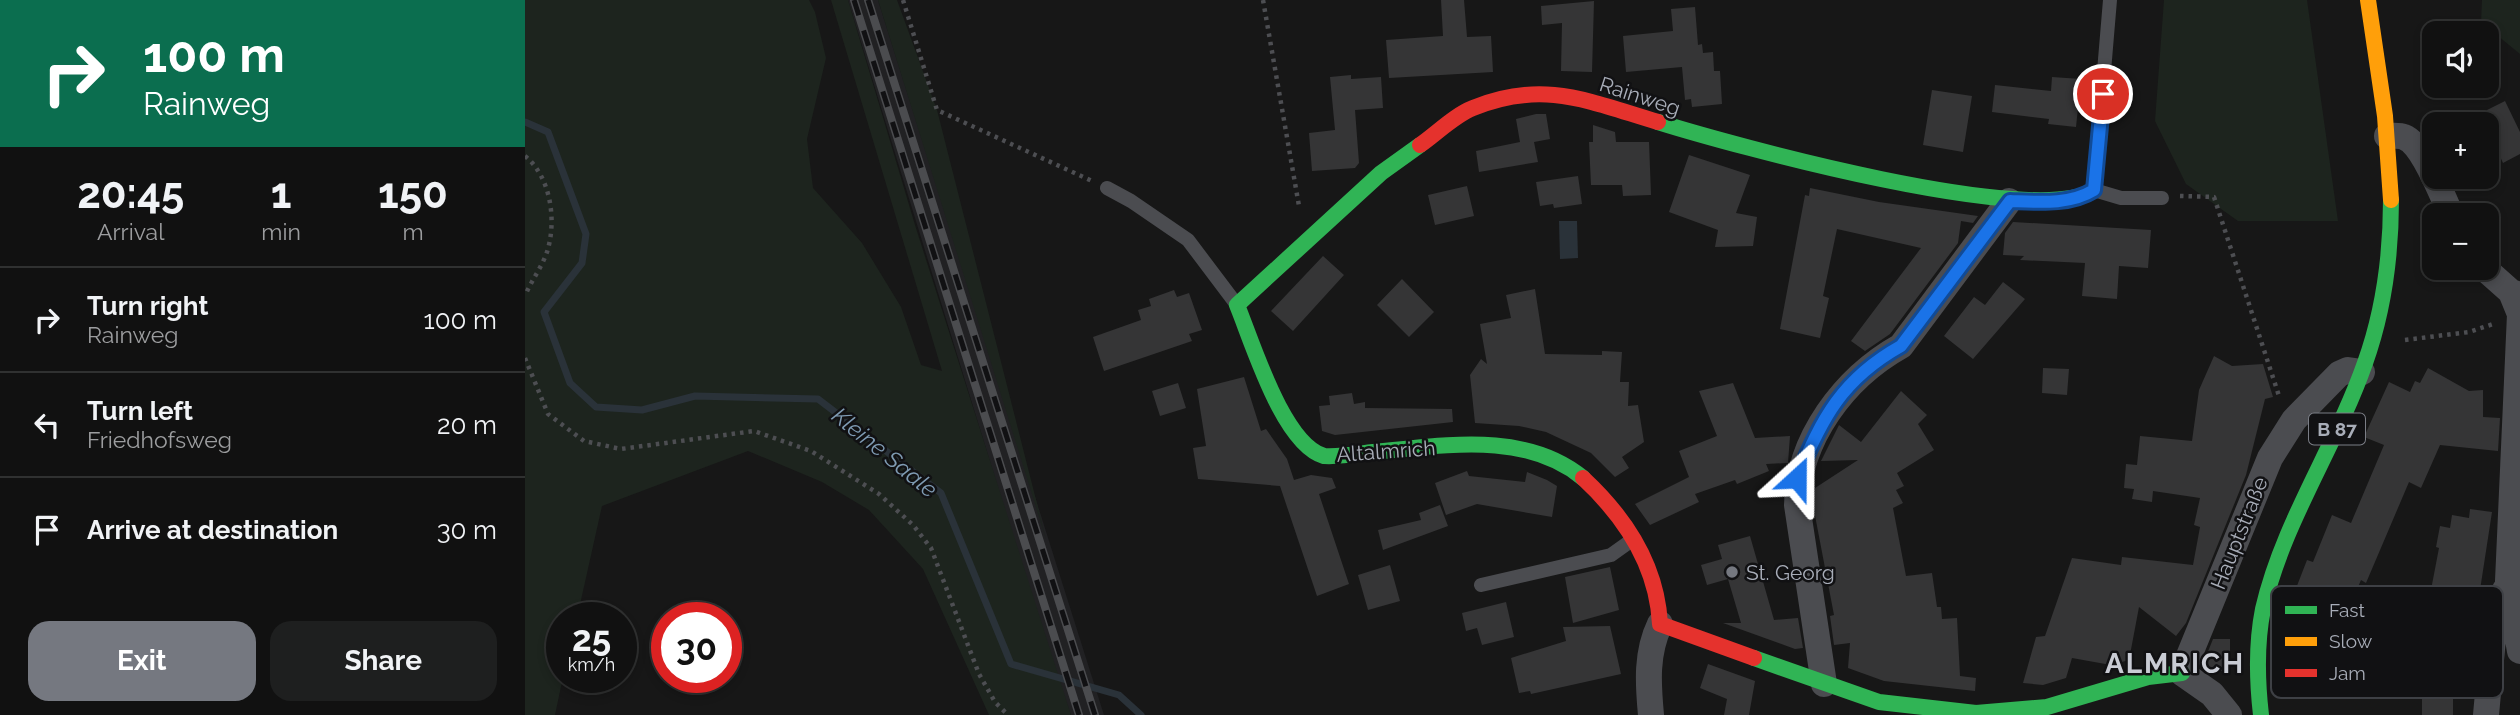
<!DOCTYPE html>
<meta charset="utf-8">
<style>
body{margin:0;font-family:Raleway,sans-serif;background:#1e1f1f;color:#f1f3f6;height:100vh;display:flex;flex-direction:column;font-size:26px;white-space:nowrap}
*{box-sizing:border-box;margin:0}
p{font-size:23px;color:#9c9d9f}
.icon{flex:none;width:38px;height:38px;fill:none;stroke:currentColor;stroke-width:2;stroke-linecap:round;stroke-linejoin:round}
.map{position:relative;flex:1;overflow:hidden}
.sheet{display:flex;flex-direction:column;background:#111;width:525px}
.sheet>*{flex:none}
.banner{background:#0b6e4f;color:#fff;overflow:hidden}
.controls{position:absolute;left:1897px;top:21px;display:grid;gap:14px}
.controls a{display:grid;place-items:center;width:77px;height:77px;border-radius:14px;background:#111;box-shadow:0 4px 10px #0003,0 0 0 2px #303131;font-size:35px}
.speed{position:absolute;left:21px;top:602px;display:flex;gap:14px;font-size:35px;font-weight:700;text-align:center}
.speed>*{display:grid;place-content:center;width:91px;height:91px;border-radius:50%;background:#111;box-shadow:0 4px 10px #0003,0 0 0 2px #303131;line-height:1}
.speed small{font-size:18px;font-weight:400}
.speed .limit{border:10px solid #d22;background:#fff;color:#111}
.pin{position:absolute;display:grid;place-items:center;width:60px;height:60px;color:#fff;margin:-30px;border:4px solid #fff;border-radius:50%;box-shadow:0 2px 7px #0007}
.me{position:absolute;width:77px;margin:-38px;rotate:24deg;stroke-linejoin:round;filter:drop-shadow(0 0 5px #0008)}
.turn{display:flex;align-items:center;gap:24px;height:147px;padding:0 28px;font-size:32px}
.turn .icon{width:91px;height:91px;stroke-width:2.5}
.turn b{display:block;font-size:49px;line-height:60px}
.eta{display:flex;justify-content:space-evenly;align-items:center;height:119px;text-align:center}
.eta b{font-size:42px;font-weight:700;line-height:49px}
.action{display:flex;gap:14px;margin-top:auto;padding:14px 28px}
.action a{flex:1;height:80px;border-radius:21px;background:#757880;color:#fff;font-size:28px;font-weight:700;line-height:80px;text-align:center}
.action a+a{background:#1e1f1f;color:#f1f3f6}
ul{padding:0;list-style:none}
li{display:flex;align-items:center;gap:21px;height:105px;padding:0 28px;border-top:2px solid #303131}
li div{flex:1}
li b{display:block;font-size:26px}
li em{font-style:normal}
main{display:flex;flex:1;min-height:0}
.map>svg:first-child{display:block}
.built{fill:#212123}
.green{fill:#1d241e}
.water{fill:#2a3239}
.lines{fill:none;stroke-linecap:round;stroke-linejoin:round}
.stream{stroke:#2a3239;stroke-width:7}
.building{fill:#353536}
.path{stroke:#4d4e52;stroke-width:4.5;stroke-dasharray:3.5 5;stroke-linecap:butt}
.lane{stroke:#4b4c50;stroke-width:14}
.street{stroke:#4b4c50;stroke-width:26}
.fast{stroke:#30b455;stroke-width:16}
.slow{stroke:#ff9f0a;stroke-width:16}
.jam{stroke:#e5322d;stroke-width:16}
.rail-casing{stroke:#4b4c4f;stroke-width:8}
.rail{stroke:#111113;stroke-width:5;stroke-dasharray:16;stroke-linecap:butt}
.route-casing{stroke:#114b97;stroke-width:18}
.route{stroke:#1a73e8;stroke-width:12}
.poi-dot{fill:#757880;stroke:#111113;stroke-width:2.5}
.labels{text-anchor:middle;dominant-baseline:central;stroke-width:5;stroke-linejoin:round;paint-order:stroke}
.shield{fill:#111113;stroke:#7b7e86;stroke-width:2}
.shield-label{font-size:19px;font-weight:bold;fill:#a8adb8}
.street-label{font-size:21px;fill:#a8adb8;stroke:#111113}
.poi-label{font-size:21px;fill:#a8adb8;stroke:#111113;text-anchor:start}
.water-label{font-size:23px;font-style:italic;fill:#7f9bb3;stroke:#111113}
.district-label{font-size:28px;font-weight:bold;letter-spacing:2px;fill:#c9ccd4;stroke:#111113}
.key{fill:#111113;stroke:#3e4045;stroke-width:2}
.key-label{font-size:19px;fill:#a8adb8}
</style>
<main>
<section class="sheet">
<div class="banner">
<div class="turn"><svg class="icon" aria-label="right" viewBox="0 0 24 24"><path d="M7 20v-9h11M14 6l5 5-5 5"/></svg><div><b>100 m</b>Rainweg</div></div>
</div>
<div class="eta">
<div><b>20:45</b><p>Arrival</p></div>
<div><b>1</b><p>min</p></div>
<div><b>150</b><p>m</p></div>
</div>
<ul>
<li><svg class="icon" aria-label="right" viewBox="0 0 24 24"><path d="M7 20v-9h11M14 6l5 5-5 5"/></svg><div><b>Turn right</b><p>Rainweg</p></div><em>100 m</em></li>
<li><svg class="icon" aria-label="left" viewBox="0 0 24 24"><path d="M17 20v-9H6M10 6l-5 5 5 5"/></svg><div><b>Turn left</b><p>Friedhofsweg</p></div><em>20 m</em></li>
<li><svg class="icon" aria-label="arrive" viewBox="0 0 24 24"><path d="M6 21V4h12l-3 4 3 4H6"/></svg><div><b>Arrive at destination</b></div><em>30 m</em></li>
</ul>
<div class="action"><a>Exit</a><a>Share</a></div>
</section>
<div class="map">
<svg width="1995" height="715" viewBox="0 0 1995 715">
<rect width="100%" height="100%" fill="#171717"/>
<path class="built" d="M323,0H353L579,715H546L526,660Z"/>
<path class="green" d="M0,0H284L290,12L301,58L282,139L288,188L337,243L376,307L396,365L417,371L306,0H323L390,225L546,715H464L398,569L344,510L297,482L223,451L77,506L52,618H37L38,677L30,715H0Z
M353,0H372L412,110L521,539Z
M1639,0H1782L1813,221H1713L1661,184L1630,121Z
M1957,0H1995V54L1956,22Z"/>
<path class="water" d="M1034,221H1052L1053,258L1035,259Z"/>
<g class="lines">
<path class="stream" d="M0,122L23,132L61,234L57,263L19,312L45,383L71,407L117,410L170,396L293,399L416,493L486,664L594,695L616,715"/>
</g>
<path class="building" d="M916,0H939L942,37L966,36L968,72L864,78L861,40L918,36Z
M1069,1L1067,72L1036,71L1037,23L1017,25L1016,6Z
M1170,7L1173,45L1177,44L1178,53L1188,52L1189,71H1195L1197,104L1167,107L1166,99L1160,100L1157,67L1101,72L1098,36L1148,31L1146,9Z
M826,75V79L856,77L858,108L830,110L834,163L830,168L787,171L784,133L810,130L805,77Z
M1527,77L1556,79L1551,127L1523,124L1524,119L1467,112L1470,85L1526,91Z
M1407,90L1447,96L1438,152L1398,145Z
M1980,101L1995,132V154L1978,163L1962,128V110Z
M1011,114H1021L1025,139L1009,142L1013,162L954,172L951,151L995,142L991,119Z
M1068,125L1090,132L1091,142H1124L1126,195L1098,196L1097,185H1066L1064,142H1068Z
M1164,155L1225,175L1211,213L1232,217L1228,246L1190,247L1193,230L1144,212Z
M1053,176L1057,204L1029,208L1028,204L1015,206L1011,182Z
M942,186L949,216L910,225L903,195Z
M1285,188L1354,202L1453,216L1448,223L1436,221L1433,243L1365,334L1340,351L1326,341L1396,248L1312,229L1298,296L1304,298L1295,338L1255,329L1280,195L1284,196Z
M1488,222L1626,230L1623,268L1594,266L1592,299L1557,296L1560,263L1495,260L1499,256L1478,255L1480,233Z
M798,256L819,275L768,331L746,311Z
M877,279L909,312L884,337L852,305Z
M1478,282L1500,299L1448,359L1419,336L1449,297L1460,305Z
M1010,289L1020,354L1077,355V351L1097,352L1095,382H1104L1103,406L1113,405L1119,442L1097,457L1104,468L1090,477L1066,453L1021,432L994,426L950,423L945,375L956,359L962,364L955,324L986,318L981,295Z
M649,290L652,297L664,293L677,330L664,334L667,341L579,371L568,337L616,320L613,310L626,306L624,299Z
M1689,356L1707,366L1738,364L1748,397L1740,399L1721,475L1661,623L1651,636L1614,607L1604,660L1586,665L1547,658L1541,678L1518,685L1498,683L1511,637L1520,636L1547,558L1596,565L1597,557L1668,565L1675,527L1669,525L1675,498L1628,491L1627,502L1607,499L1609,489L1599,488L1601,464L1612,465L1615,436L1667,441L1674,390Z
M1518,368L1544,369L1542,395L1517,393Z
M1903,368L1944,391L1958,390V417L1975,418L1973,451L1915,445L1896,488L1884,482L1841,583L1836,580L1830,594L1813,587L1811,593L1804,591L1793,620L1763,609L1782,560L1788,562L1807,515L1826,523L1859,445L1839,437L1864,382L1885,392L1890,381L1895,383Z
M719,377L736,431L741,429L762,459L769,480L786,475L807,478L811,488L794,494L824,584L792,596L755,486L673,479L668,448L681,446L672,389Z
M653,383L661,408L635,416L627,391Z
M1208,383L1230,438L1265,436L1263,463L1241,464L1244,471L1212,484L1210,480L1170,494L1174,502L1125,525L1110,504L1164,477L1154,451L1192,436L1174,391Z
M1376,391L1402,415L1393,424L1409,450L1372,473L1379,486L1371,490L1378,503L1368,508L1381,576L1407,573L1412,607H1416L1417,619L1432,618L1435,676L1451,678L1450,691L1359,681L1323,668L1325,643L1309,645L1305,616L1309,615L1288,505L1290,488L1333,460L1296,461L1314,425L1336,442Z
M827,393L829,404L840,402V408L927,409L928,422L810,435L797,431L794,406L805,405L804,396Z
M942,471L944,476L1000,482L1002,472L1022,480L1032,486L1027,517L952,504L921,515L910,483Z
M915,505L923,526L858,550L853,530L896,520L894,513Z
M1945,509L1967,512L1953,603L1905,595L1914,548L1911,547L1915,526L1925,528L1927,515L1944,518Z
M1225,536L1249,620L1273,618L1278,648L1270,649L1198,623H1216L1203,579L1182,585L1176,565L1197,559L1193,545Z
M865,565L875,601L843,610L833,575Z
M1085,567L1094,610L1048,623L1040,577Z
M981,602L989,637L957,645L952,628L941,631L937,613Z
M1085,626L1096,674L1006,694L1005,691L994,693L986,658L1041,641L1038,627Z
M1688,639H1705V671H1682V654Z
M1183,664L1230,681L1224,715H1199L1202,699L1175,688Z
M1897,696H1928V715H1897Z"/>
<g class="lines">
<path class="path" d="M378,0L412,110L567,181
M738,0L774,206
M0,156C26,177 32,221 22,252C17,267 6,281 0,296
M1655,196L1689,197L1755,399
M1880,340L1944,332L1971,323
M0,358L23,414L59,441L96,449L229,431L286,451L354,494L388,525L406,548L454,674L470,702L483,715"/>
<path class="lane" d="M1585,0L1569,190L1596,198H1637
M582,188L606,201L663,240L712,305
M956,585L1086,555L1107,540"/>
<path class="street" d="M1862,136C1867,136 1874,135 1879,137C1898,144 1918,197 1926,215
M1959,268L1986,292L1995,295
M1986,292L1995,314L1983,581L1995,651
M1299,684L1272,505C1273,439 1319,378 1376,346L1484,201
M1126,715C1123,683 1121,653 1135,624
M1704,715L1687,694L1657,673L1745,458L1769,420L1814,374L1823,370L1837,372
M1961,715L1968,638L1980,590"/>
<path class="fast" d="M1133,122C1207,145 1511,229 1569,190
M895,145L856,173L712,305C728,344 758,444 799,456C815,457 831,454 848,452C917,446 1000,430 1058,478
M1229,658L1354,702L1451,713L1522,707L1623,677L1657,673
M1736,715C1732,680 1731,644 1738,609C1758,522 1811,446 1840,363C1859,310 1866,256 1866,200"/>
<path class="slow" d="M1843,0L1860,116L1866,200"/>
<path class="jam" d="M895,145C912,133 930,115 948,108C1019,79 1065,102 1133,122
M1058,478C1100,517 1132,566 1135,624L1229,658"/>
<defs>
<path id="rail" d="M329,0L554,715
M343,0L570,715"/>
</defs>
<use href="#rail" class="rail-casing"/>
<use href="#rail" class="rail"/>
</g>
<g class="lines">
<defs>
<path id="route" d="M1272,478C1297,418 1317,379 1376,346L1485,201C1513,202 1545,205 1569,190L1578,94"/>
</defs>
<use href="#route" class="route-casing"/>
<use href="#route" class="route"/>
</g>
<circle class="poi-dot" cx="1207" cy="572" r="7"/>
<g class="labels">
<rect class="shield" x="1784" y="413.5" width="56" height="31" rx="5"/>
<g class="shield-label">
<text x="1812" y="429">B 87</text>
</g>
<g class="street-label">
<text transform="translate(1115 96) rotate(18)">Rainweg</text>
<text transform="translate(861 451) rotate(-4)">Altalmrich</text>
<text transform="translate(1714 533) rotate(-68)">Hauptstraße</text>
</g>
<g class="poi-label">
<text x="1221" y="572">St. Georg</text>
</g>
<g class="water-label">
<text transform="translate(360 452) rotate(39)">Kleine Saale</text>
</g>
<g class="district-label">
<text x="1650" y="663">ALMRICH</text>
</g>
</g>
<rect x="1746" y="586" width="232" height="112" rx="10" class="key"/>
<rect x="1760" y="606" width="32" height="8" fill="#30b455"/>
<rect x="1760" y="637" width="32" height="9" fill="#ff9f0a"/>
<rect x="1760" y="669" width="32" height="8" fill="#e5322d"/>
<g class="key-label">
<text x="1804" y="617">Fast</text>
<text x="1804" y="648">Slow</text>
<text x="1804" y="680">Jam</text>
</g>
</svg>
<div class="controls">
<a><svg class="icon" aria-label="sound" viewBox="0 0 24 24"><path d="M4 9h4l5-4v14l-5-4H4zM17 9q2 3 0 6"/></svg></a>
<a>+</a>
<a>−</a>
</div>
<div class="speed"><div>25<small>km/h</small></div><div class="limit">30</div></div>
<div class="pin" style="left:1578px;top:94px;background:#d93025"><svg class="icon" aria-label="arrive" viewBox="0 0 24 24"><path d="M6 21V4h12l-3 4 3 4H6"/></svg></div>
<svg class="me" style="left:1272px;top:478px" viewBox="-20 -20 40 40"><path d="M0-17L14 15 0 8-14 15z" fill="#1a73e8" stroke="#fff" stroke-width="4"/></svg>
</div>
</main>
